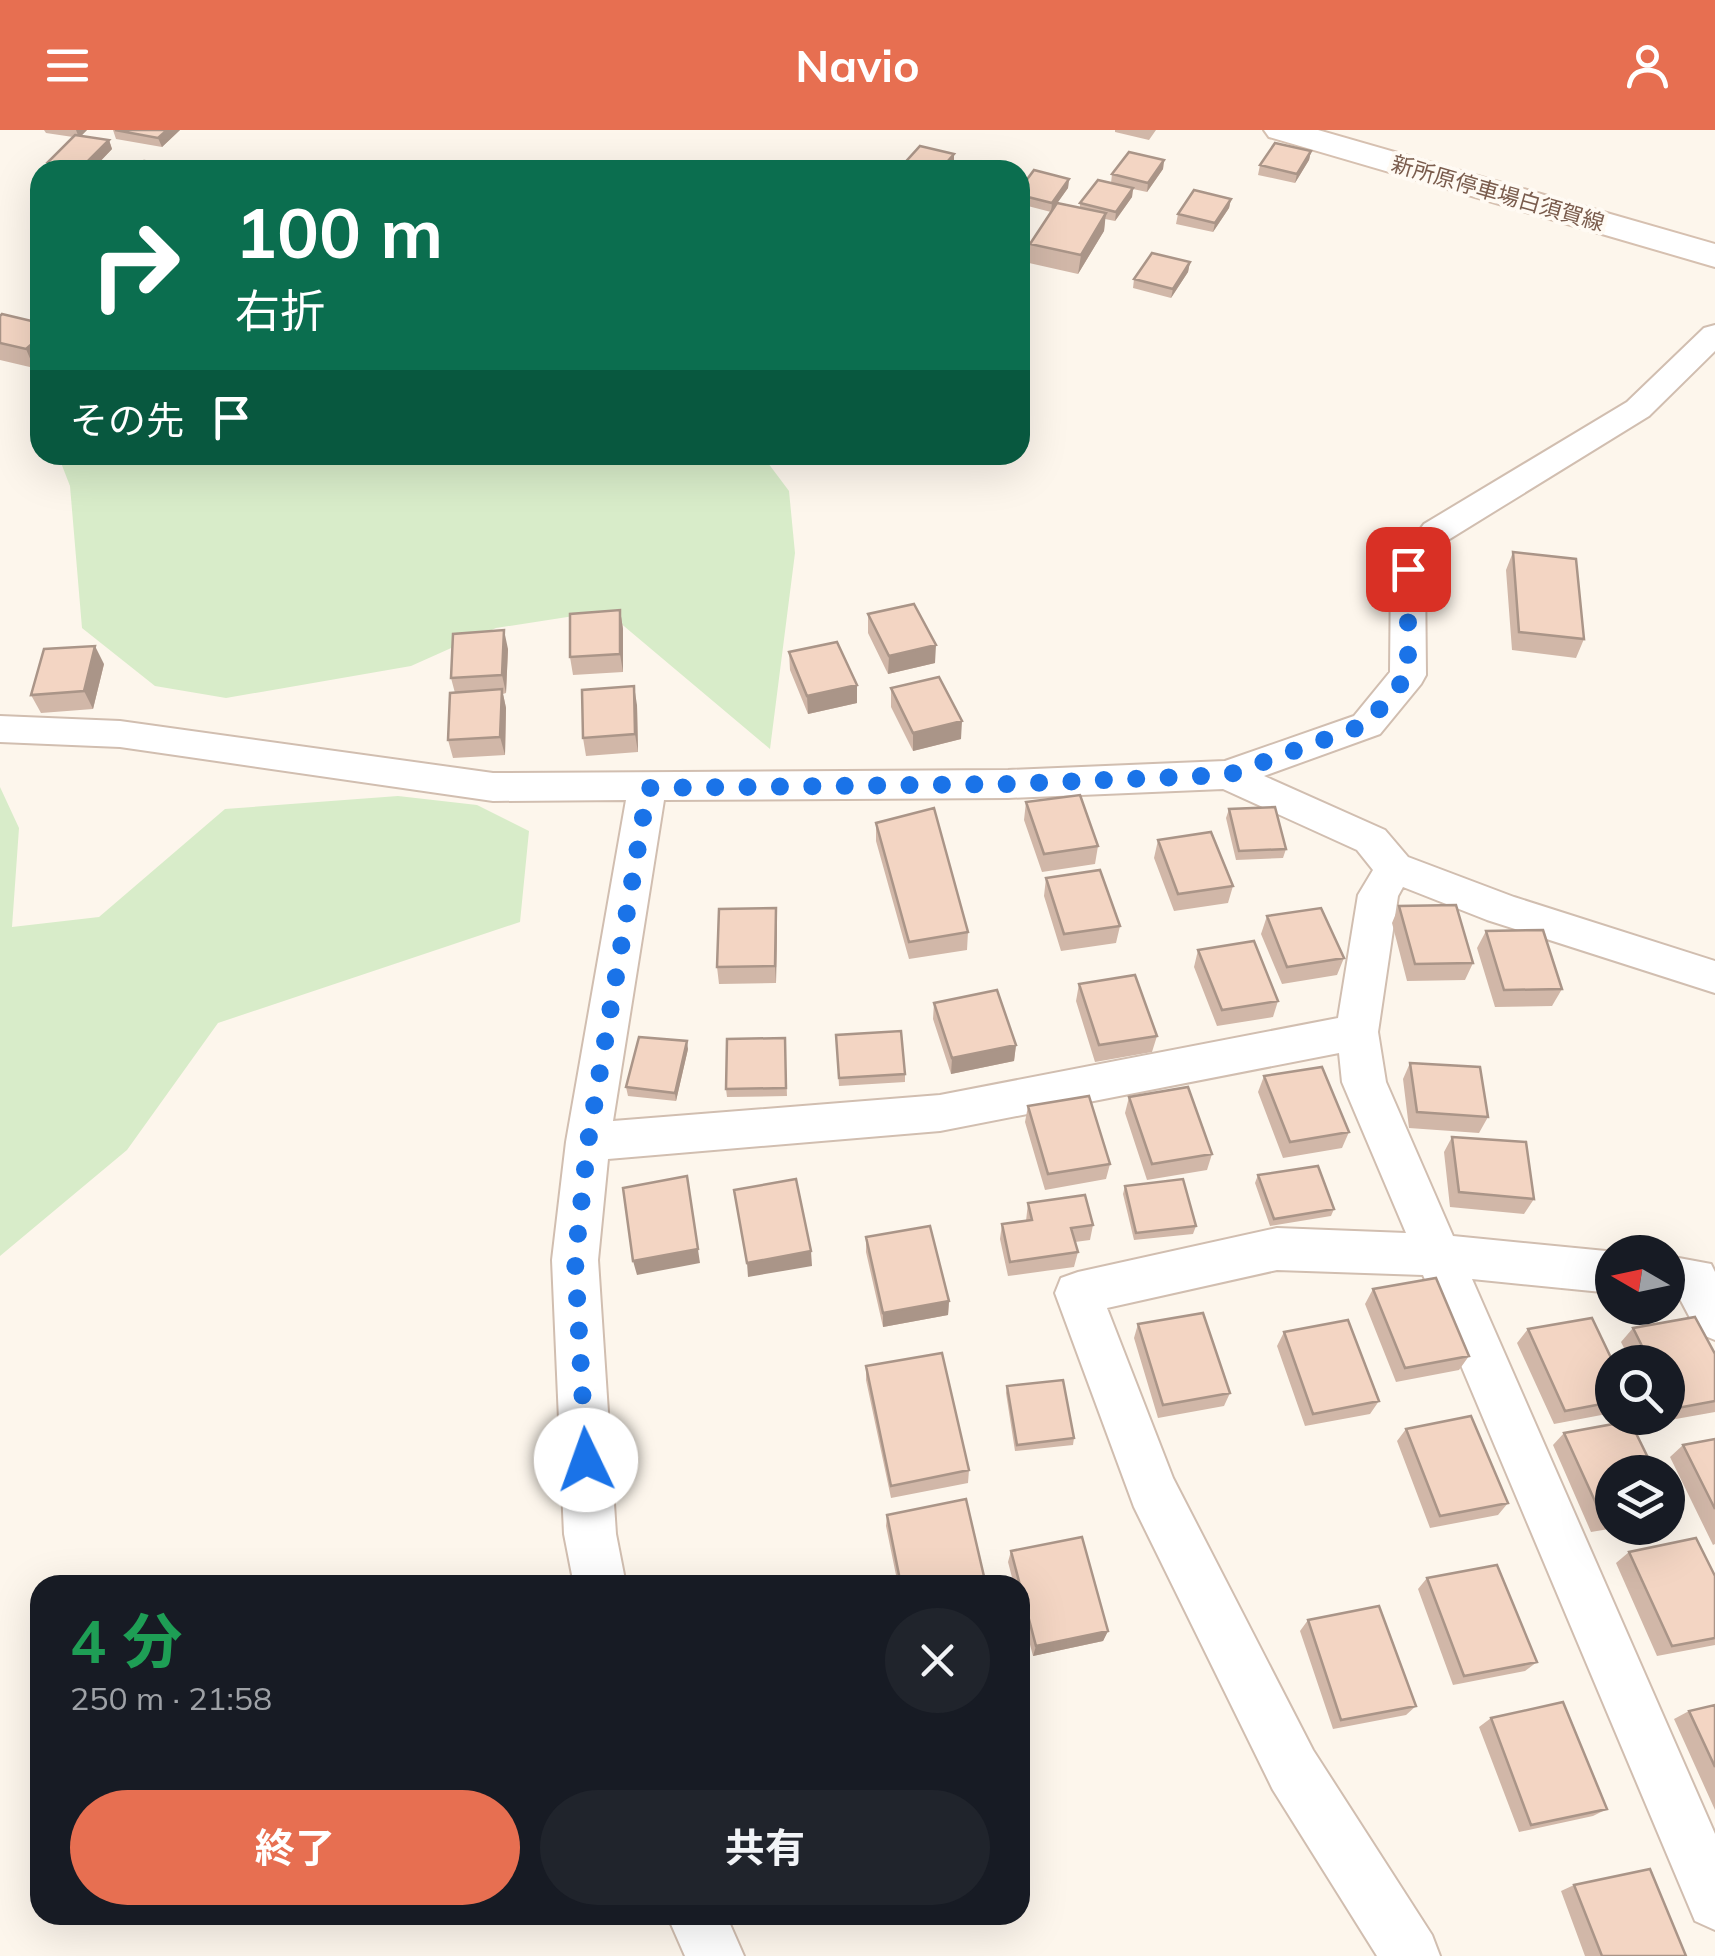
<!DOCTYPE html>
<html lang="ja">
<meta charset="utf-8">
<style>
body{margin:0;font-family:Mulish,"Noto Sans JP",sans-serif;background:#20242c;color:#f1f3f6;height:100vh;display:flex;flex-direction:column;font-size:38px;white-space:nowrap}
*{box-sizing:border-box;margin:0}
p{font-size:32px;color:#9ea1a6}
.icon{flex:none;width:55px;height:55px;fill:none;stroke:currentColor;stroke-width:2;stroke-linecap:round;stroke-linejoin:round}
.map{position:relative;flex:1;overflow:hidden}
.details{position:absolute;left:30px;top:1445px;width:1000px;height:350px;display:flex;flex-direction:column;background:#171b24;border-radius:30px;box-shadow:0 10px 40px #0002}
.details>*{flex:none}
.guide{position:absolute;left:30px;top:30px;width:1000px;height:305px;border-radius:30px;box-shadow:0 10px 40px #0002;background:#0b6e4f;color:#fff;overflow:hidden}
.needle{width:65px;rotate:279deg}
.buttons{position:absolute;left:1595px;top:1105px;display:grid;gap:20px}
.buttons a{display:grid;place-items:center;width:90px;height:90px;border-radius:50%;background:#171b24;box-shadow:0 10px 40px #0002;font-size:50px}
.pin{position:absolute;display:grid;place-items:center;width:85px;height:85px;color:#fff;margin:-42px;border-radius:20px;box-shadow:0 5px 15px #0006}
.me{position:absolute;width:110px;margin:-55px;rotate:357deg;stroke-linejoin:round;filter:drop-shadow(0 0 8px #0008)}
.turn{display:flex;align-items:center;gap:35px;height:210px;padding:0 40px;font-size:45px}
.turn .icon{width:130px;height:130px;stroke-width:2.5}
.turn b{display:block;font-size:70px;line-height:85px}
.then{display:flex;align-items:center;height:95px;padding:0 40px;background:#0003;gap:20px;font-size:38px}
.round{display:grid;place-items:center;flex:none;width:105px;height:105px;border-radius:52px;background:#20242c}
.head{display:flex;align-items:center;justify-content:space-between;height:170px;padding:0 40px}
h1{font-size:60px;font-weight:700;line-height:75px;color:#1e9e55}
.cta{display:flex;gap:20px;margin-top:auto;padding:20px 40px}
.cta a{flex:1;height:115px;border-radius:60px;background:#e76f51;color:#fff;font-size:40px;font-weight:700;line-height:115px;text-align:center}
.cta a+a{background:#20242c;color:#f1f3f6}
header{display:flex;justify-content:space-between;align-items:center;height:130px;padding:0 40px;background:#e76f51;color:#fff;font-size:45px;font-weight:700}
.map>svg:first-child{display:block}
.green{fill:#d8ecc9}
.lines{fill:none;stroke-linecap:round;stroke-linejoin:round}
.minor-casing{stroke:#d1beb0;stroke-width:4}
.secondary-casing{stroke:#d6c0b0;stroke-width:4}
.minor{fill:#fff;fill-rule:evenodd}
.secondary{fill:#fff;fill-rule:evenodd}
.wall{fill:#d1b7a8}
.shaded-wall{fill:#aa9588}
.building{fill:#f3d5c3;stroke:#aa9588;stroke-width:2.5}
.route{stroke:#1a73e8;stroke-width:18;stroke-dasharray:0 32.4}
.labels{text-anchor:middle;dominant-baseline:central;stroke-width:8;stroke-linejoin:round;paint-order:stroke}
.far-street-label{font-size:22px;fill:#7a5c4d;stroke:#fffaf3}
</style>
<header><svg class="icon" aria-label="menu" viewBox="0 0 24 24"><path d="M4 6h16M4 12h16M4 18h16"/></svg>Navio<svg class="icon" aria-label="person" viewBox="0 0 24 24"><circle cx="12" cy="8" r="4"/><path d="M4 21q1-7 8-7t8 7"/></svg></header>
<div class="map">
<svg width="1715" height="1826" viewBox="0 0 1715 1826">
<rect width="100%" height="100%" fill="#fdf6ec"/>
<path class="green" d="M58,325H762L789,361L795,423L770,619L606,481L496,498L411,536L226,568L155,556L82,498L70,356Z
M0,657L19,698L12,797L99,787L225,679L398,666L477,675L529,701L520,792L218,893L127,1020L0,1126Z"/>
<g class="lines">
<defs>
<path id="minor" d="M1715,195V221L1649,286L1448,410L1425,440L1426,545L1421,554L1380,604L1264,646L1385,700L1408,727L1514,767L1715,831V863L1487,790L1403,757L1398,766L1378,902L1386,952L1453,1106L1616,1122H1612V1163L1472,1149L1715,1704V1800L1695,1791L1423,1145L1277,1140L1107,1178L1173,1348L1313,1620L1432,1805L1440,1826H1377L1273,1660L1134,1377L1055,1163L1061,1148L1078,1142L1277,1098L1406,1103L1342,952L1339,923L940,1001L608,1029L598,1130L616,1404L626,1455H574L564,1404L552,1130L566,1012L626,670L493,671L120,617L0,612V586L120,591L493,643L1008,640L1225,631L1354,586L1390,542L1391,439L1424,394L1627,272L1704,198ZM1223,659L1357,720L1373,740L1358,765L1338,888L940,965L613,991L664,670L1008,668Z
M1668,1126L1711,1134L1715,1142V1210L1698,1203L1680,1169L1668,1168Z
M667,1785H726L744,1826H685Z"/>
<path id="secondary" d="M1264,0H1318L1715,114V137L1269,7Z"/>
</defs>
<use href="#minor" class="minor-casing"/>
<use href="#secondary" class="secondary-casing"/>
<use href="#minor" class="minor"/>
<use href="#secondary" class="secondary"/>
</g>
<path class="wall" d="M44,0H87L81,6L109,10L112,19L92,40H51L48,32L73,7L46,3Z
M113,0H180L162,17L116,9Z
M1115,0H1156L1149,10L1115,2Z
M1311,21L1309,30L1295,53L1258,45L1260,35Z
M1164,30L1163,39L1147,62L1133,59L1132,67L1115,91L1105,89L1104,101L1078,144L1029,133L1030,114L1051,82L1020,74V59L1069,49L1068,58L1057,73L1080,78V73L1111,53L1112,44Z
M1231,69L1229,78L1213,102L1176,94L1178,84Z
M1190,132L1188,142L1171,168L1133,158L1134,149Z
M0,186L40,193L34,238L0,230Z
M1513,422L1584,509L1576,528L1512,520L1506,440Z
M620,480L623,499V542L573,545L570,527Z
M868,484L935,533L888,544L868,503Z
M508,519L506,563L503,564L506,578L505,625L453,628L448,610L455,563L451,548Z
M789,522L857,573L808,584L790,540Z
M104,534L93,579L41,583L31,565Z
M891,558L961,609L913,621L891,577Z
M637,575L638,622L586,626L583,608Z
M1026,672L1098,716L1095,734L1042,742L1024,690Z
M1229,679L1286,719L1283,728L1236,730L1226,688Z
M876,693L968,802L967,820L909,829L876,711Z
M1158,710L1233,756L1228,773L1174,781L1154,728Z
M1046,748L1120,796L1116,813L1061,821L1044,766Z
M1399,776L1473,833L1465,850L1407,851L1392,793Z
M1267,786L1344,828L1337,845L1282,854L1261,804Z
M777,795L776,853L719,854L717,837Z
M1486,801L1562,859L1552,876L1495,877L1477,818Z
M1198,820L1278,871L1273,887L1217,896L1194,837Z
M1079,854L1157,906L1152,922L1095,932L1076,871Z
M934,873L1016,915L1014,931L951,944L933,889Z
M836,905L905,944V952L839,956Z
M785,908L787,966L727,967L726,959Z
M688,919L676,971L628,966L626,957Z
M1410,933L1488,987L1479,1003L1409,998L1403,949Z
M1264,946L1349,1002L1342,1018L1283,1028L1258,962Z
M1129,967L1212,1024L1207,1040L1147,1050L1125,983Z
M1028,976L1110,1034L1106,1049L1045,1060L1025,992Z
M1452,1007L1534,1069L1524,1084L1450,1077L1444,1022Z
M1258,1045L1334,1079L1331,1086L1270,1096L1255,1053Z
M1125,1056L1196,1096L1193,1104L1134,1110L1123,1064Z
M1028,1073L1093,1095L1090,1110L1075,1112L1078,1122L1074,1137L1008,1146L1000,1109L1002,1094L1026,1091Z
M866,1107L949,1171L948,1185L883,1197L866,1122Z
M1373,1159L1469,1226L1459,1240L1396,1252L1365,1174Z
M1138,1194L1230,1263L1224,1276L1158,1288L1134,1208Z
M1633,1198L1715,1224V1282L1659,1292L1657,1288H1668V1232H1631L1621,1212Z
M1528,1199L1613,1232L1612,1283L1554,1294L1517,1213Z
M1284,1202L1379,1271L1370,1284L1305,1296L1277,1216Z
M866,1236L969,1340L968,1353L891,1368L866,1250Z
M1007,1256L1074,1308L1073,1315L1015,1321L1006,1263Z
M1406,1299L1508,1373L1498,1385L1430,1398L1397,1311Z
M1564,1303L1612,1342V1398H1615L1591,1402L1553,1315Z
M1715,1309V1414L1713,1415L1670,1327L1683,1315Z
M887,1385L986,1455H898L886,1396Z
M1011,1421L1108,1501L1103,1511L1033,1526L1020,1477V1455H1014L1008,1432Z
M1629,1422L1715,1446V1515L1657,1526L1616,1433Z
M1427,1448L1537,1532L1525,1541L1453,1555L1418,1459Z
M1308,1490L1416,1576L1406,1585L1333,1599L1300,1501Z
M1715,1575V1680L1674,1589L1689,1581Z
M1491,1588L1607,1679L1593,1686L1519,1702L1479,1597Z
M1574,1755L1686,1826H1585L1561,1761Z"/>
<path class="shaded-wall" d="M76,0H87L79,8Z
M167,0H180L162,17L158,8Z
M109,10L112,19L92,40H84L83,36Z
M1311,21L1309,30L1295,53L1297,44Z
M954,24V33L948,40H940Z
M1164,30L1163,39L1147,62L1148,53Z
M1069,49L1068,58L1051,82L1052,73Z
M1133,58L1132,67L1115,91L1116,82Z
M1231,69L1229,78L1213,102L1215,93Z
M1106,83L1104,101L1078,144L1081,125Z
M1190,132L1188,142L1171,168L1173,159Z
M40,207V233L34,238L26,219Z
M620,480L623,499V542L620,524Z
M504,500L508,519L506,563L502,545Z
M936,515L935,533L888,544L889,526Z
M95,516L104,534L93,579L84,561Z
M857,555V573L808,584L807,566Z
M634,556L637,575L638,622L635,604Z
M502,559L506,578L505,625L500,607Z
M962,591L961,609L913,621V603Z
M776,778L777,795L776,853L775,836Z
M687,911L688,919L676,971L675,963Z
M1016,915L1014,931L951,944L952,928Z
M687,1046L700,1133L637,1145L633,1131Z
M811,1121L812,1136L748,1147L747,1133Z
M949,1171L948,1185L883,1197V1183Z
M1108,1501L1103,1511L1033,1526L1036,1516Z"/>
<path class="building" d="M115,0H167L158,8Z
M75,5L109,10L83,36L48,32Z
M1275,13L1311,21L1297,44L1260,35Z
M920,16L954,24L940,40H908L900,38Z
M1129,22L1164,30L1148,53L1112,44Z
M144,31L179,36L175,40H135Z
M1034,40L1069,49L1052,73L1020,65V59Z
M1098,50L1133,58L1116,82L1080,73Z
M1194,60L1231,69L1215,93L1178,84Z
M1057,73L1106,83L1081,125L1030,114Z
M1152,123L1190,132L1173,159L1134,149Z
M2,184L40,193V207L26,219L0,213V186Z
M1513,422L1576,429L1584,509L1519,502Z
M914,474L936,515L889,526L868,484Z
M620,480V524L570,527V484Z
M504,500L502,545L451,548L453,504Z
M837,512L857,555L807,566L789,522Z
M95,516L84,561L31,565L44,519Z
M939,547L962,591L913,603L891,558Z
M634,556L635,604L583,608L582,560Z
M502,559L500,607L448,610L450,563Z
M1080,665L1098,716L1044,724L1026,672Z
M1275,677L1286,719L1239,721L1229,679Z
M934,678L968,802L909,812L876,693Z
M1211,702L1233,756L1178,764L1158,710Z
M1100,740L1120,796L1064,804L1046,748Z
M1456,775L1473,833L1415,834L1399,776Z
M776,778L775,836L717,837L719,779Z
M1321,778L1344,828L1287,837L1267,786Z
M1543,800L1562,859L1504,860L1486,801Z
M1254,811L1278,871L1222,880L1198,820Z
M1135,845L1157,906L1099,915L1079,854Z
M997,860L1016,915L952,928L934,873Z
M901,901L905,944L839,948L836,905Z
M639,907L687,911L675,963L626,957Z
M785,908L786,958L726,959L727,909Z
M1410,933L1480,937L1488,987L1417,982Z
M1322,937L1349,1002L1290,1012L1264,946Z
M1188,957L1212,1024L1152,1034L1129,967Z
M1089,966L1110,1034L1048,1044L1028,976Z
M1452,1007L1526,1012L1534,1069L1459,1062Z
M1318,1036L1334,1079L1274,1089L1258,1045Z
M687,1046L698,1119L633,1131L623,1058Z
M796,1049L811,1121L747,1133L734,1060Z
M1183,1049L1196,1096L1136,1103L1125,1056Z
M1085,1065L1093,1095L1071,1098L1078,1122L1010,1132L1002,1094L1032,1090L1028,1073Z
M930,1096L949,1171L883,1183L866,1107Z
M1436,1148L1469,1226L1405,1238L1373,1159Z
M1203,1183L1230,1263L1163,1275L1138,1194Z
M1695,1187L1715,1224V1271L1672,1279L1668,1269V1232H1650L1633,1198Z
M1592,1188L1613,1232L1612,1272L1565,1281L1528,1199Z
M1348,1190L1379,1271L1313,1284L1284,1202Z
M942,1223L969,1340L891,1356L866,1236Z
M1063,1250L1074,1308L1017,1315L1007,1256Z
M1471,1286L1508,1373L1440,1386L1406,1299Z
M1630,1291L1655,1342H1612V1389L1604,1391L1564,1303Z
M1715,1309V1379L1683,1315Z
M966,1369L986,1455H901L887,1385Z
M1082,1407L1108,1501L1036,1516L1011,1421Z
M1696,1408L1715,1446V1508L1672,1516L1629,1422Z
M1497,1435L1537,1532L1464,1546L1427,1448Z
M1379,1476L1416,1576L1341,1590L1308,1490Z
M1563,1572L1607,1679L1531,1695L1491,1588Z
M1715,1575V1637L1689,1581Z
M1650,1739L1686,1826H1602L1574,1755Z"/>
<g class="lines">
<path class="route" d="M586,1330L575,1130L588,1012L648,658L1008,654L1228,645L1367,594L1408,545V439"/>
</g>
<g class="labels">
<g class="far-street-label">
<text transform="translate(1498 63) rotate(16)">新所原停車場白須賀線</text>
</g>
</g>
</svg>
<div class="buttons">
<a><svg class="needle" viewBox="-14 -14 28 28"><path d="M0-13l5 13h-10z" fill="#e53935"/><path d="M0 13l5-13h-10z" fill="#9ea1a6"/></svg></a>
<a><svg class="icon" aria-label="search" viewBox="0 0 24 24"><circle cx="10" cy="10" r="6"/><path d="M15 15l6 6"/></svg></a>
<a><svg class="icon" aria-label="layers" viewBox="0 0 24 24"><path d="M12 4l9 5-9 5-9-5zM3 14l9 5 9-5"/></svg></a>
</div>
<div class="pin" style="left:1408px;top:439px;background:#d93025"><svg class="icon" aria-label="arrive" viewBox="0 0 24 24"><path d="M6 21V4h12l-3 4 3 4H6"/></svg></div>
<svg class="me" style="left:586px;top:1330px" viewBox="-20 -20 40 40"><circle r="19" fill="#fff"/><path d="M0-13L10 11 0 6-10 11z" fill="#1a73e8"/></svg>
<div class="guide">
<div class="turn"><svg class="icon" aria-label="right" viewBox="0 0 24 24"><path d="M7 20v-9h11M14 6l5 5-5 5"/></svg><div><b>100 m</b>右折</div></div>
<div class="then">その先<svg class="icon" aria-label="arrive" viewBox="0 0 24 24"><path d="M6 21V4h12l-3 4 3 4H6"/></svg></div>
</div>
<section class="details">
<div class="head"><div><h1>4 分</h1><p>250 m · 21:58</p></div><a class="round"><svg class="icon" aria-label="close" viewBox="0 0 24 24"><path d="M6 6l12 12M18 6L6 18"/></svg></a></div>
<div class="cta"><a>終了</a><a>共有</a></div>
</section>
</div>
